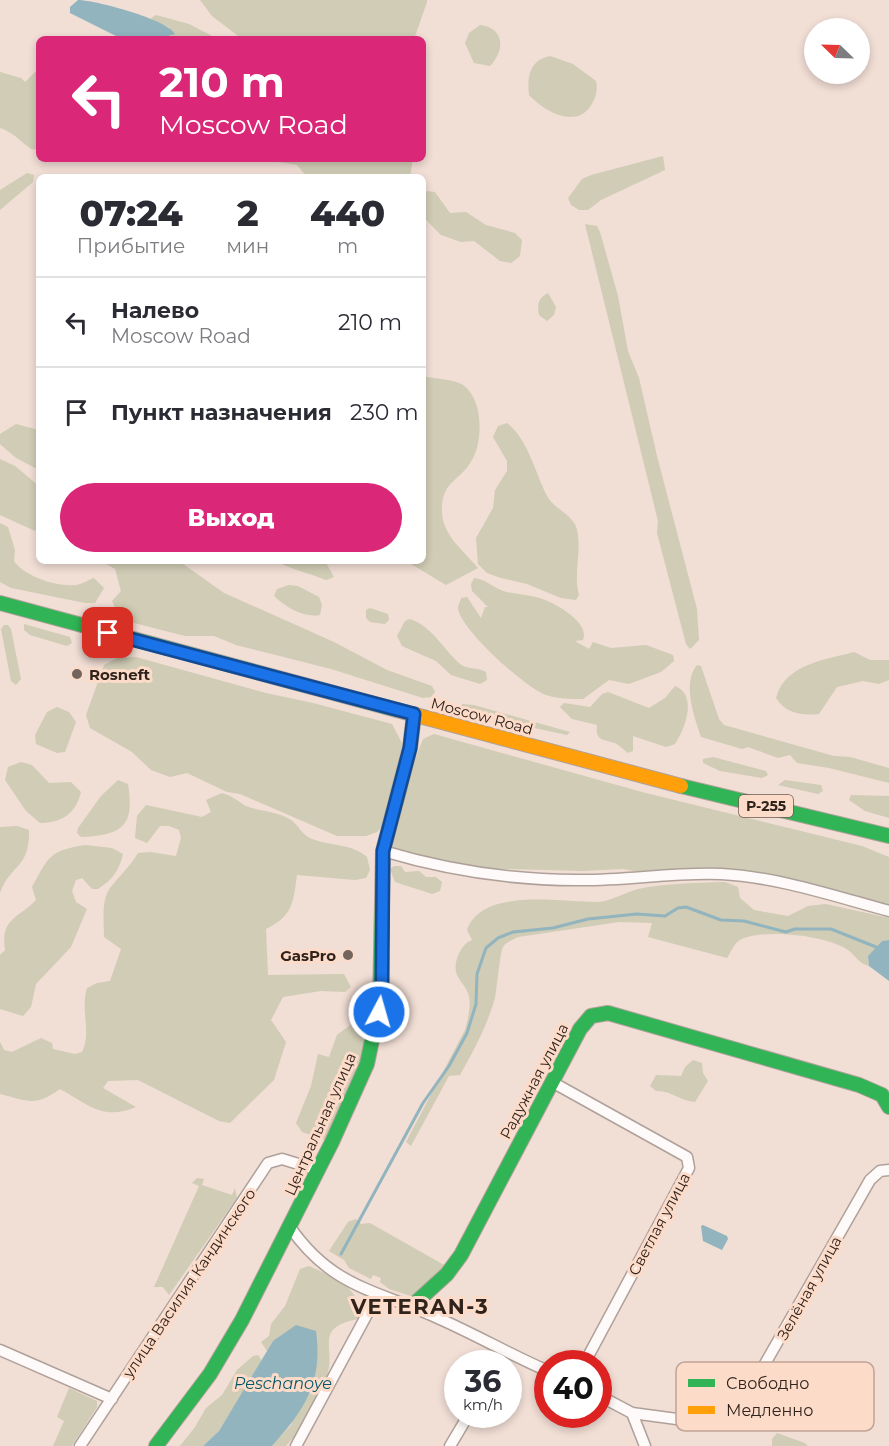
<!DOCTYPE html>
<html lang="ru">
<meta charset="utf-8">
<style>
body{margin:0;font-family:Montserrat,sans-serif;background:#f2f2f3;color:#2b2b33;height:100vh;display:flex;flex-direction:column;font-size:22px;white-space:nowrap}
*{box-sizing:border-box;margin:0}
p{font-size:20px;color:#7c7c81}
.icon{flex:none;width:33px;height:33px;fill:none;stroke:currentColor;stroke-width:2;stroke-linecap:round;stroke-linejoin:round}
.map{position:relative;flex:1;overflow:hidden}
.side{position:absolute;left:36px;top:174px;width:390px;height:390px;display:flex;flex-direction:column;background:#fff;border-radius:9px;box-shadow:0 3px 9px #0003}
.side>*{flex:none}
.banner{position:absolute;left:36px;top:36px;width:390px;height:126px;border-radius:9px;box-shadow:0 3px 9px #0003;background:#db2777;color:#fff;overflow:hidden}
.needle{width:39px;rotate:293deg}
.fabs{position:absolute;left:804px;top:18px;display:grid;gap:12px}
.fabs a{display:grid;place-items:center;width:66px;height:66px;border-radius:50%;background:#fff;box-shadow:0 3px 9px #0003;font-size:30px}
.speed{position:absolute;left:444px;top:1350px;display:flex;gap:12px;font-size:30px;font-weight:700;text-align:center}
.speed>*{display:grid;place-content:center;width:78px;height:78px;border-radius:50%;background:#fff;box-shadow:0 3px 9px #0003;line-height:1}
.speed small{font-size:15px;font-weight:400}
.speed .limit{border:9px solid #d22;background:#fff;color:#111}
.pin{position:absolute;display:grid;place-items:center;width:51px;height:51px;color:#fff;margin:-26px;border-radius:12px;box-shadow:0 3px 9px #0006}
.me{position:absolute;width:66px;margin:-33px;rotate:6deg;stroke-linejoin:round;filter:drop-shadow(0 0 4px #0008)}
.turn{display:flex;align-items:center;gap:21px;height:126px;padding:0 24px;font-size:27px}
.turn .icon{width:78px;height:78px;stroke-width:2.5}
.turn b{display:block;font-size:42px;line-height:51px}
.eta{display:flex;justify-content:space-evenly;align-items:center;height:102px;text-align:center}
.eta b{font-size:36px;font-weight:800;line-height:42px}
.cta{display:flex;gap:12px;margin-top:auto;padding:12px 24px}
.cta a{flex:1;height:69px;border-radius:36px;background:#db2777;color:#fff;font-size:24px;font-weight:800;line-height:69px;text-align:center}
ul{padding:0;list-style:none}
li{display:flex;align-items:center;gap:18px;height:90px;padding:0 24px;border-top:2px solid #e1e1e2}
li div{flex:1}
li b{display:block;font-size:22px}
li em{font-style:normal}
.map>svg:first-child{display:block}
.green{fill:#d0ccb5}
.water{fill:#91b4be}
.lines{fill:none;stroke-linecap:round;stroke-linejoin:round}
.stream{stroke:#91b4be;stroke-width:3}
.street-casing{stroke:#afa19a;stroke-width:13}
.fast-casing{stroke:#afa19a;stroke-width:16}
.slow-casing{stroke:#afa19a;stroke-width:16}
.street{stroke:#fdfaf9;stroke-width:10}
.fast{stroke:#30b455;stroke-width:14}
.slow{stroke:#ff9f0a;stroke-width:14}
.route-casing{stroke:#114b97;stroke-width:15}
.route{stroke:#1a73e8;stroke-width:10}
.poi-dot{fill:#73645d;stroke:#fddbc9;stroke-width:2}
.labels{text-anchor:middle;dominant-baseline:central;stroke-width:6;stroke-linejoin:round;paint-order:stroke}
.shield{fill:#fddbc9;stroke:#6d5a50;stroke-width:1.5}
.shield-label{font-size:14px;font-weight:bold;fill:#2f231c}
.poi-label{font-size:15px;font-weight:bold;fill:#2f231c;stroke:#fddbc9;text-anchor:start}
.street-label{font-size:15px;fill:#2f231c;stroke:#fddbc9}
.water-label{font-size:16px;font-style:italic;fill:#00576a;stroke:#fddbc9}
.district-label{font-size:21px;font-weight:bold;letter-spacing:1.5px;fill:#2f231c;stroke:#fddbc9}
.key{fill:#fddbc9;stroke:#bfa495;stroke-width:1.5}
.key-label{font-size:16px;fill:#2f231c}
</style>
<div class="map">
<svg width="889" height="1446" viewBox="0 0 889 1446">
<rect width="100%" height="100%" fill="#f1ded5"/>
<path class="green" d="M200,0H427V2L414,39H242L212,16Z
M156,15L189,24L218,39H159L172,37L169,27L153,22L151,18Z
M480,25C505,28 505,50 490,66L474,63L465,43L469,33Z
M550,56L573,64L596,81C598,91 596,98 590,107C574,129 543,110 529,95C527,76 530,60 550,56Z
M39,68V147L34,150C25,147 16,133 0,128V72L21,78L25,82Z
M663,156L665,170L601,200L588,210H579L571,205L568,198L582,179L591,175Z
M260,159H413L410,177H307L297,165Z
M27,173L34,175L33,182L0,210V190Z
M427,191L435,192L450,213L466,212L486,225L515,233L522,240L520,256L511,263L500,261L474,241L461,242L441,235L423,217V194Z
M585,224L597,226L600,232L618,296L628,351L639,378L657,456L697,609L699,640L690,649L686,644L657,533L658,521Z
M548,293L556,307L554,315L547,321L539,315C537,304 538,298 548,293Z
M423,376C434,379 454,379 463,385C483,399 483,439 473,458C461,482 441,480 442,511C442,535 464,551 478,568L446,585L406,561H423Z
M507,423C528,440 535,472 547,496C555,510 574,515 577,530C582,553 573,573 579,595L576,600L561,598L527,584L501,578L487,573L478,564L476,538L493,508L495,490L507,471V461L493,437L498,426Z
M16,424L39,430V470L16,458L0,444V434Z
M0,459L15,466L39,486V527L35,531L0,515Z
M0,523L8,527L15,550L14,561C25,577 57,587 76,585C83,584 88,580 94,578L104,588L95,603H85L11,588L0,582Z
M101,561H179L224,593L334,642L387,670L432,686L435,692L431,697L423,698L331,669L236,645L214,636H185L130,622L119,616L112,601L121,591L115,569Z
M277,561H325L334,577L326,580C317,576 281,566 277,561Z
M474,578C485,579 493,587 503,591C517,595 531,594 545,600C558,605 590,623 583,640L575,641L589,649L593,642L611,648L646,645L673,655L674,661L661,672L629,684L609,680L583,699C571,699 558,699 546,695C526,688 458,628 458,607C458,606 461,600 461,598L467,597L481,618L485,607H488L472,591L471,584Z
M289,585L298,586L319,597L322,605L320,615C303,618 286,607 274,596L277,589Z
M370,608L388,614L389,620L385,624L370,622L366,618V610Z
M410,619C434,628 442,648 460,664C467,670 478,667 486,672L487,680L480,684L451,675L436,661L402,646L397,636L405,621Z
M24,624L70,637L72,643L67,646L30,635L24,630Z
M4,625H8L11,629L21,679L16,685L11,681L1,629Z
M854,652L870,660H889V680L879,684L863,681L837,687L819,714C802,716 785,713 776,698C785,664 825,660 854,652Z
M136,657L266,693L313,703L392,724L404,747L382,827L377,832L366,836H337L240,794L227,792L187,773L170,777L151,770L132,752L90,728L86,715L104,665L117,658Z
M697,665L701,666L719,719L724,725L834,756L850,757L889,768V783L829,768L797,763L790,755L778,758L748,747L742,749L701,737C694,716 682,684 697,665Z
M675,686C698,695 685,729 675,744L666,747L633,736V751L628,753C624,750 619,745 615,743C603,739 595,741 597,725L572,719L560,707L564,703L590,707L602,694L608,692L649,708L665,698Z
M462,704L474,705L570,732L567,735L470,714L458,709Z
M57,707L69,712L76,722L65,752L57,753L36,744L35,735L47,712Z
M434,734L642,792L862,846L889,857V911L750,877L639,872L623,869L583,871L504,869L477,871L392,850C398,812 409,774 423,739Z
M713,757L766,771L768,775L762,778L720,771L703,763V759Z
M21,762L32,765L49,783L71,782L81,792C76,814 61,823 40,823L26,811L5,780L8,767Z
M118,780L128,784C135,827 122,835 81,837L77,833L78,828L101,796Z
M785,780L821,785L823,791L818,794L778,785Z
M222,793C232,796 238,801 246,806C261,812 277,811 291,820C301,827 300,835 315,840C333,846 352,844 367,857L370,870L366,878L355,880L297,875C293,903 293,916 266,929L268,975L344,974L351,987L345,992L321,991L283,997L271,1020L286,1042L274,1080L230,1123L219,1121L138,1080L108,1081L103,1088L136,1107C103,1121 89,1105 60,1089C35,1107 28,1101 0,1094V1042L4,1050L12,1052L41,1038L52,1043L53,1049L75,1054L82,1052C92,1033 80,1010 87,988L97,983L110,981L121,949L104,937C104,921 101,901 110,888C119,876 130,867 138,853L150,852L176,856L181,838L179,830L169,826H160L147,843L135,838L137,816L146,805L202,817L211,812L206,800Z
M851,795L889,796V818L865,811L849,800Z
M17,826L29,830C30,869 10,864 0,893V827Z
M85,845L112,848L123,854C119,871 112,880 98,889H92L82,878L76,880L72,891L76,902L87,909L71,947L36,984L31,1007L23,1016L0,1009V955L5,950C0,918 19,918 36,900L32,887C49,856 49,851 85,845Z
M394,866H401L405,872L419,871L426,877H436L442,882L440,891L432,894L395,882L390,869Z
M725,882L738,887L740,898L754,910L788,916L808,906L826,904L889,918V940L882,941L868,956L869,966C858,963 857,957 848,950C827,935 763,928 740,940C734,943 731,952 727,958L648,937L652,923L619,922L518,937C513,940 506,942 503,947C500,951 497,988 495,998C487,1026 474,1050 460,1075L449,1076L411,1146L406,1142L465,1030C468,1019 472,1004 468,993C465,985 458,980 456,972C454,961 461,944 472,940L467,930C482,886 565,903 599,902C611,901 626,892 638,889C667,883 696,883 725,882Z
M365,1014L374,1016L362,1060L328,1141L302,1132L296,1123L311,1086L318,1054L329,1057L337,1035Z
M693,1060L702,1063L703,1073L708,1081L695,1102C681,1101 670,1090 656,1091L650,1086L656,1075L681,1076L685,1067Z
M197,1178L204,1179L202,1185L232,1195L235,1188L237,1198L169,1295L163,1287H154L199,1186L192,1183Z
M356,1219L361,1224L370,1223L444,1265L422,1289L411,1296L389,1289L380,1282L381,1278L373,1275L371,1279L349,1268L344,1260L329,1251L348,1222Z
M309,1266C333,1277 364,1288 358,1319C349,1321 334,1324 330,1335C327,1343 331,1358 329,1367C324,1395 305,1426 286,1446H272L292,1424L273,1341L267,1351L261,1342L269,1336L271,1324L285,1306L300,1269Z
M258,1355L262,1361L219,1431L203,1446H180L195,1427L206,1408L222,1395L237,1370L253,1356Z
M69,1388L97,1401V1407L72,1446H53L64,1421L57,1417Z
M777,1433L805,1443L808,1446H772V1439Z"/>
<path class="water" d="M78,0C95,0 169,20 175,34L159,39H122L70,13V7Z
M889,940V981L869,966L868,956L882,941Z
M703,1225L727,1236L728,1239L722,1250L703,1241L701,1226Z
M296,1325L316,1331C323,1382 305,1409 272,1446H203L219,1431L273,1341Z"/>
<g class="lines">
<path class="stream" d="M341,1254L423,1103L449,1066L467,1033L476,1004L477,974L486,948L498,938L513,932L553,928L588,919L637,914L665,916L678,908L686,907L721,920L744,921L786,932L795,929H831L876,947"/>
<defs>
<path id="street" d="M383,851C447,870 509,880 576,880C624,881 672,872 721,874C778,877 834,896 889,911
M552,1082L687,1157L689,1168L584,1364
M290,1227C332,1288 377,1290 440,1319C476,1335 511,1355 548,1371
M0,1350L112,1399
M598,1395L632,1413L714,1424L734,1418L870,1180L880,1171L889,1170
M632,1413L645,1446
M80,1446L268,1163L282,1159L318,1170
M296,1446L378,1294
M450,1446L469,1414"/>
<path id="fast" d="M0,603L397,710
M681,786L889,836
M412,1306L447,1274L461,1255L580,1029L591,1016L608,1013L859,1085L882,1095L889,1107
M156,1446L210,1374L242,1320L332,1142L367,1064L380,1002L383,851L410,748L414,714"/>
<path id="slow" d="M397,710L681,786"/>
</defs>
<use href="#street" class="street-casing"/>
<use href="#fast" class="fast-casing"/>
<use href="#slow" class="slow-casing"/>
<use href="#street" class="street"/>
<use href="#fast" class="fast"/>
<use href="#slow" class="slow"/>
</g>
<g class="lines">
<defs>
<path id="route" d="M108,633L414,714L410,748L383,851L382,982L379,1012"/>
</defs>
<use href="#route" class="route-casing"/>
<use href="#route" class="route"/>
</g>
<g class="poi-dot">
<circle cx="77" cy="674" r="6"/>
<circle cx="348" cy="955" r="6"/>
</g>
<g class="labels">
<rect class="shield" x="739" y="795" width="54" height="22" rx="4.5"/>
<g class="shield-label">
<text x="766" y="806">Р-255</text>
</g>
<g class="poi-label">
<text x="89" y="674">Rosneft</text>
<text x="336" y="955" text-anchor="end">GasPro</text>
</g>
<g class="street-label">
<text transform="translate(482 716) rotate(15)">Moscow Road</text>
<text transform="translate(534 1081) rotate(-62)">Радужная улица</text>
<text transform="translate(320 1124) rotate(-66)">Центральная улица</text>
<text transform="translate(659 1224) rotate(-62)">Светлая улица</text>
<text transform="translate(189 1283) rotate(-56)">улица Василия Кандинского</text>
<text transform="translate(809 1288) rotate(-61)">Зелёная улица</text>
</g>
<g class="water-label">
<text x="283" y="1383">Peschanoye</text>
</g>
<g class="district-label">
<text x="420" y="1306">VETERAN-3</text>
</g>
</g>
<rect x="676" y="1362" width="198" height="69" rx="9" class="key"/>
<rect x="688" y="1379" width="27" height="8" fill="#30b455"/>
<rect x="688" y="1406" width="27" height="8" fill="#ff9f0a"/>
<g class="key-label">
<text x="726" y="1389">Свободно</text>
<text x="726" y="1416">Медленно</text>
</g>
</svg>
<div class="fabs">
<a><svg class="needle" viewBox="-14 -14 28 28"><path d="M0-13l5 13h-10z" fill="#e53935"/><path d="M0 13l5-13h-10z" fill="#7c7c81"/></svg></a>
</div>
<div class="speed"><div>36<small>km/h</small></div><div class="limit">40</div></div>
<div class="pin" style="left:108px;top:633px;background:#d93025"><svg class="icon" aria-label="arrive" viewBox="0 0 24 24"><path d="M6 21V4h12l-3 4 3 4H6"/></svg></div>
<svg class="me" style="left:379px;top:1012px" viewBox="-20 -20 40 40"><circle r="17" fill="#1a73e8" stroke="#fff" stroke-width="3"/><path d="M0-11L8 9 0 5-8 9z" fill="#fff"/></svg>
<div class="banner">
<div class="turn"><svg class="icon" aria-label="left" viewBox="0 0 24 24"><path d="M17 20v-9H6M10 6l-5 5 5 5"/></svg><div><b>210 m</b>Moscow Road</div></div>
</div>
<section class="side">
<div class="eta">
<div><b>07:24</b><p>Прибытие</p></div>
<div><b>2</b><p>мин</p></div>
<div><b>440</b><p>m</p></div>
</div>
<ul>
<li><svg class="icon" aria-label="left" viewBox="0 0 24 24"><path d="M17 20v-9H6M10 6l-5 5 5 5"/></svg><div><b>Налево</b><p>Moscow Road</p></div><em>210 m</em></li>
<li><svg class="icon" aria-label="arrive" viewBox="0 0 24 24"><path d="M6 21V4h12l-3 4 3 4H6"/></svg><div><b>Пункт назначения</b></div><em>230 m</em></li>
</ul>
<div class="cta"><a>Выход</a></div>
</section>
</div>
